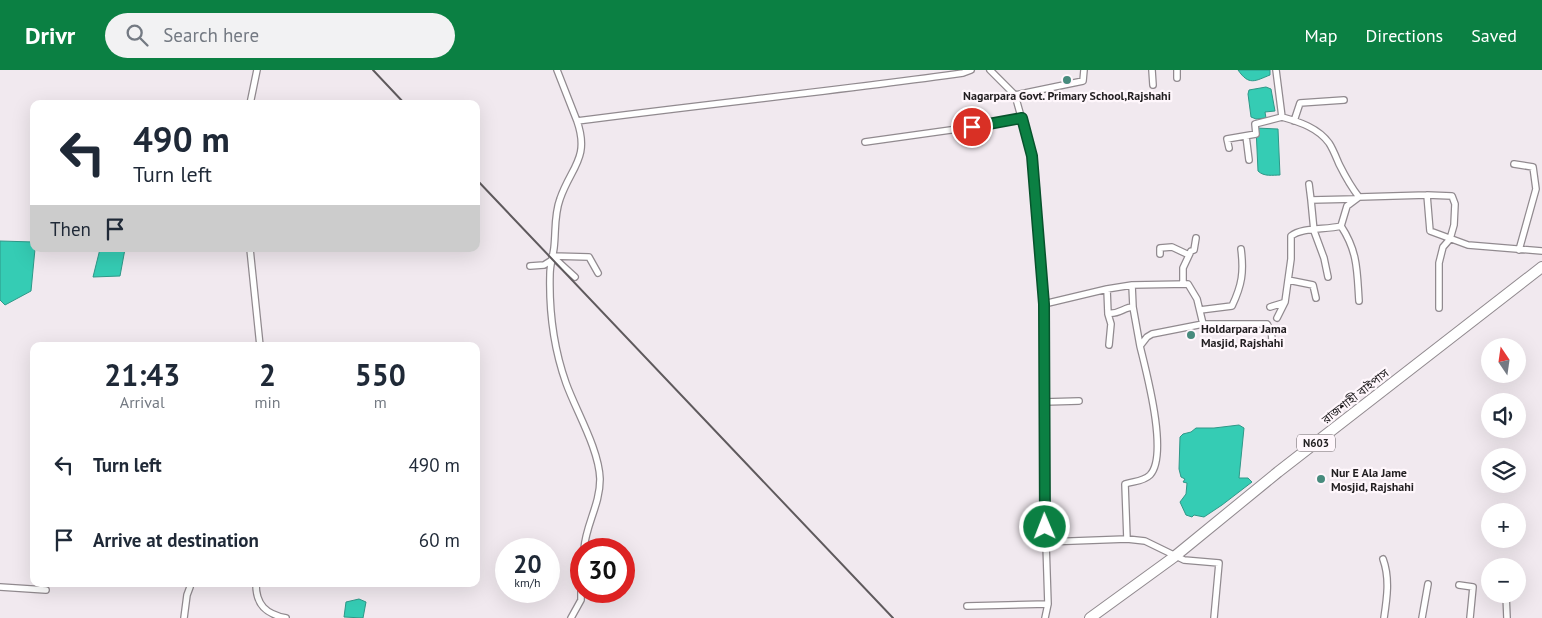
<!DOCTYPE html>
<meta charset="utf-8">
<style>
body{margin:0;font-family:"PT Sans","Noto Sans Bengali",sans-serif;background:#f2f2f3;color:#1f2937;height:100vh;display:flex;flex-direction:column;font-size:19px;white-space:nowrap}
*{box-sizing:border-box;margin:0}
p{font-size:16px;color:#747a83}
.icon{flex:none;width:28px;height:28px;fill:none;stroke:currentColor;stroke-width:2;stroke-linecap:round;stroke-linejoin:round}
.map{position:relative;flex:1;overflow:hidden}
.details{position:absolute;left:30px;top:272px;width:450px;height:245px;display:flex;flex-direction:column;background:#fff;border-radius:10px;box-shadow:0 5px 20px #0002}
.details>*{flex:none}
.hud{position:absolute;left:30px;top:30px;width:450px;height:152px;border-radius:10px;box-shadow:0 5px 20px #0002;background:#fff;color:#1f2937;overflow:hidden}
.needle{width:32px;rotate:347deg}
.controls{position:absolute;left:1481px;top:268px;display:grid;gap:10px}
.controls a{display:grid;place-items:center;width:45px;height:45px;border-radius:50%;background:#fff;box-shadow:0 5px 20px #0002;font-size:25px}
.speed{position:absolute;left:495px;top:468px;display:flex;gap:10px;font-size:25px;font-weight:700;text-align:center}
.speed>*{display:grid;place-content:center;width:65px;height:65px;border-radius:50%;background:#fff;box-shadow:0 5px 20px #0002;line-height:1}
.speed small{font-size:12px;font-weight:400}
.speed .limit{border:8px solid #d22;background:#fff;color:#111}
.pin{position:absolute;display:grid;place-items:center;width:42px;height:42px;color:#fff;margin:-21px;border:2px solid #fff;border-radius:50%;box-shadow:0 1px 5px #0007}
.me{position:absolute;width:55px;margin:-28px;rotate:359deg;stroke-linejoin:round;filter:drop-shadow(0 0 4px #0008)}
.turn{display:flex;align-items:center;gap:18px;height:105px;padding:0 20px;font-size:22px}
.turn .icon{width:65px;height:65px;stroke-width:2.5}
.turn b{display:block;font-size:35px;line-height:42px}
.then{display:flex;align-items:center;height:48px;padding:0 20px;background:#0003;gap:10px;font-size:19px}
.eta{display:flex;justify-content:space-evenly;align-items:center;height:85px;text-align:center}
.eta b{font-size:30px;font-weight:700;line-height:35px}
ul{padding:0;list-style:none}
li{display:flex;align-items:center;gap:15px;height:75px;padding:0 20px}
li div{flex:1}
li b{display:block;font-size:19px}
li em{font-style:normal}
header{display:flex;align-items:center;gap:30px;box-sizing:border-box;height:70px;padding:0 25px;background:#0b8043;color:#fff}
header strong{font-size:24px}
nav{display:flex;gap:28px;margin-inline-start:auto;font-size:18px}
.search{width:350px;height:45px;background:#f2f2f3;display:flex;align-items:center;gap:12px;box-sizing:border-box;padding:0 18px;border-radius:28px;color:#747a83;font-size:19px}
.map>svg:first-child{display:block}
.water{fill:#35ccb4;stroke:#2f9888}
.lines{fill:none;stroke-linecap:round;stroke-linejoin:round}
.street-casing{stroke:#918a8f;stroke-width:8}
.highway-casing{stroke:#918a8f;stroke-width:12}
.street{stroke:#fff;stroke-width:5.5}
.highway{stroke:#fff;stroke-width:10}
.rail{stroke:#5f5a5d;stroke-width:2}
.route-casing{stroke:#07532c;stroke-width:12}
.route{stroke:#0b8043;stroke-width:9}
.poi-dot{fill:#478b7d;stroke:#fff7fc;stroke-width:2}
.labels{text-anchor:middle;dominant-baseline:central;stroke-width:4.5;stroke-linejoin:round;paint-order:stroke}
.shield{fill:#fff7fc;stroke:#645f62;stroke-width:1}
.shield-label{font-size:11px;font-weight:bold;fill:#211e20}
.poi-label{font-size:12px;font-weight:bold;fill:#211e20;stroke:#fff7fc;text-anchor:start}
.street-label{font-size:12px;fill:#211e20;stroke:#fff7fc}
</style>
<header>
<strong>Drivr</strong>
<div class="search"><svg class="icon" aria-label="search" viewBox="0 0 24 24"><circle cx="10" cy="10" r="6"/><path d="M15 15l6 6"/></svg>Search here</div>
<nav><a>Map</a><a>Directions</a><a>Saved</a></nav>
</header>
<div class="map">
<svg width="1542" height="548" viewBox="0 0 1542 548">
<rect width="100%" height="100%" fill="#f1e9ef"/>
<path class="water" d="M1238,0H1270V5C1255,11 1249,16 1238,0Z
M1266,17L1271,19L1275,41L1265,42L1266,48L1256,49L1251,47L1248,24L1249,20Z
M1256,58L1278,59L1280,105C1273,105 1264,107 1258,101Z
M0,171L34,172L35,179L31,221L5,235L0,230Z
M100,179H125L120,206L93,207Z
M1239,355L1244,358L1239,408H1248L1252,412L1222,435L1204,447L1194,445L1192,447L1186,445L1180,432L1186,424L1187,413L1183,412L1185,409L1181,407L1179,399L1180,367L1183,364L1191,362L1196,358H1214Z
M359,529L366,532L363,548L344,547L346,532Z"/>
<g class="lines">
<defs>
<path id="street" d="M557,0L577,51
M990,0L1015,25L1032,86L1036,116L1044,234V412L1048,534L1045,548
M1152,0L1153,15
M1177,0V8
M1276,0L1282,47C1300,52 1318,58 1329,73C1333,79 1336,87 1339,94C1345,106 1351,117 1359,127L1427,125L1430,161L1468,175L1542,181
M1015,25L1083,11L1084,0
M250,34L257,0
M1294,51L1300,33L1344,30
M1246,66L1249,90
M865,72L972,57L1022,48
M1229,78L1227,69L1256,64L1255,54L1282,47
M1514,94L1533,97L1536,119L1519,180
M1309,114L1311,130
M1427,125L1452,126L1455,134L1454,155L1450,169L1443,177L1439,193V238
M1341,156C1358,182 1357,201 1359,231
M250,179L260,276
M1160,184V178L1172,177L1189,185
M552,186L589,187L598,203
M552,186L575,207
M530,196L544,195L552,190
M1328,207L1324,188L1314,161L1311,130L1355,129
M1288,210L1313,215L1316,228
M1183,214V198L1191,181L1194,180L1196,168
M1132,215L1133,237L1140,276
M1107,219L1108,244L1111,254L1109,275
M1044,234L1107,219L1132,215L1188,214L1197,229L1203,254L1152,264L1147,267L1140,276C1146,301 1169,385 1150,405C1143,412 1133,411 1125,414L1127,469
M1270,237L1283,233
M1200,240L1232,236C1242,215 1244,202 1241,179
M1108,243C1119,245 1124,237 1133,237
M1277,248L1285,232L1291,189V166C1302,157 1326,160 1341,156L1347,136L1359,127
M1203,254H1267C1272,260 1272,267 1272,274
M1044,332L1079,331
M1045,472L1127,469L1145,471L1184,490L1219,493L1214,548
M584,479C586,454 600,435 600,409C599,379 576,341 566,313C554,279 549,240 550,204C550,195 553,186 554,178C556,161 554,145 560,129C571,97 590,88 577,51C706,34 835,21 963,3L971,0
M1383,489C1390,508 1387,528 1384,548
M256,514C256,535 266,544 286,548
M1459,515L1473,517L1470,548
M0,517L46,520
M1506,524L1507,548
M967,536L1048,534
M184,548L187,525L190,517
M571,548L581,530V521
M1422,548L1428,514"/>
<path id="highway" d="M1090,548L1174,487L1278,402L1542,197"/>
</defs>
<use href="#street" class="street-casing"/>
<use href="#highway" class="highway-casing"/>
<use href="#street" class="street"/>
<use href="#highway" class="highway"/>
<path class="rail" d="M373,0L405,34
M476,109L893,548"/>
</g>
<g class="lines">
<defs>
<path id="route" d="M972,57L1022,48L1032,86L1044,234L1045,457"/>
</defs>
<use href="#route" class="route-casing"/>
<use href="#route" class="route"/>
</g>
<g class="poi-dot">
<circle cx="1067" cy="10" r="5"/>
<circle cx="1191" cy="265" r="5"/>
<circle cx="1321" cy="409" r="5"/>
</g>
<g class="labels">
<rect class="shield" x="1297" y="364.5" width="38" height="17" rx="4"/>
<g class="shield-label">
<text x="1316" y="373">N603</text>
</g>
<g class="poi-label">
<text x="1067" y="25" text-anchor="middle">Nagarpara Govt. Primary School,Rajshahi</text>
<text x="1201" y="258">Holdarpara Jama<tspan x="1201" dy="14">Masjid, Rajshahi</tspan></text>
<text x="1331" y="402">Nur E Ala Jame<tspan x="1331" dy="14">Mosjid, Rajshahi</tspan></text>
</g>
<g class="street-label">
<text transform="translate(1355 326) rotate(-38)">রাজশাহী বাইপাস</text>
</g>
</g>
</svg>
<div class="controls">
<a><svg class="needle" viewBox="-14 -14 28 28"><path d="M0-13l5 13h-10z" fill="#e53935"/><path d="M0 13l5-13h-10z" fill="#747a83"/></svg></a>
<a><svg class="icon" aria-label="sound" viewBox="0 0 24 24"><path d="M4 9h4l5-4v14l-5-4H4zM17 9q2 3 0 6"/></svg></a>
<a><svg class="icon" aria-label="layers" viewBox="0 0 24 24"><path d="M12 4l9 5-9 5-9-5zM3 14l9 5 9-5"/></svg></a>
<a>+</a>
<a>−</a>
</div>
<div class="speed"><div>20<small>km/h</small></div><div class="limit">30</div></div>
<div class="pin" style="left:972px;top:57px;background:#d93025"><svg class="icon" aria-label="arrive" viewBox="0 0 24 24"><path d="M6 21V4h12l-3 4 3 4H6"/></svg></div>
<svg class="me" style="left:1045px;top:457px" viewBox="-20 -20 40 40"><circle r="17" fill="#0b8043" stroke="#fff" stroke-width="3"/><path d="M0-11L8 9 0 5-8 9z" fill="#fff"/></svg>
<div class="hud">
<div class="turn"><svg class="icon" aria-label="left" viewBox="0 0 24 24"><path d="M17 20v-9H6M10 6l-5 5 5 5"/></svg><div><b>490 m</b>Turn left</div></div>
<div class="then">Then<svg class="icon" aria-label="arrive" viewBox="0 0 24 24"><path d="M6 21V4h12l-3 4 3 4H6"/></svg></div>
</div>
<section class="details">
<div class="eta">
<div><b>21:43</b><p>Arrival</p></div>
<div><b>2</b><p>min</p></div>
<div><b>550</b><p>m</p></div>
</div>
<ul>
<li><svg class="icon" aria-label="left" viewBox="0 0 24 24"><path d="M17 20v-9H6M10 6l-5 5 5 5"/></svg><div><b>Turn left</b></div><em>490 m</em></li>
<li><svg class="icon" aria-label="arrive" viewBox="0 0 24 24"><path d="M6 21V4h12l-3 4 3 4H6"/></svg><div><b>Arrive at destination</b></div><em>60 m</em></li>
</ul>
</section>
</div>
